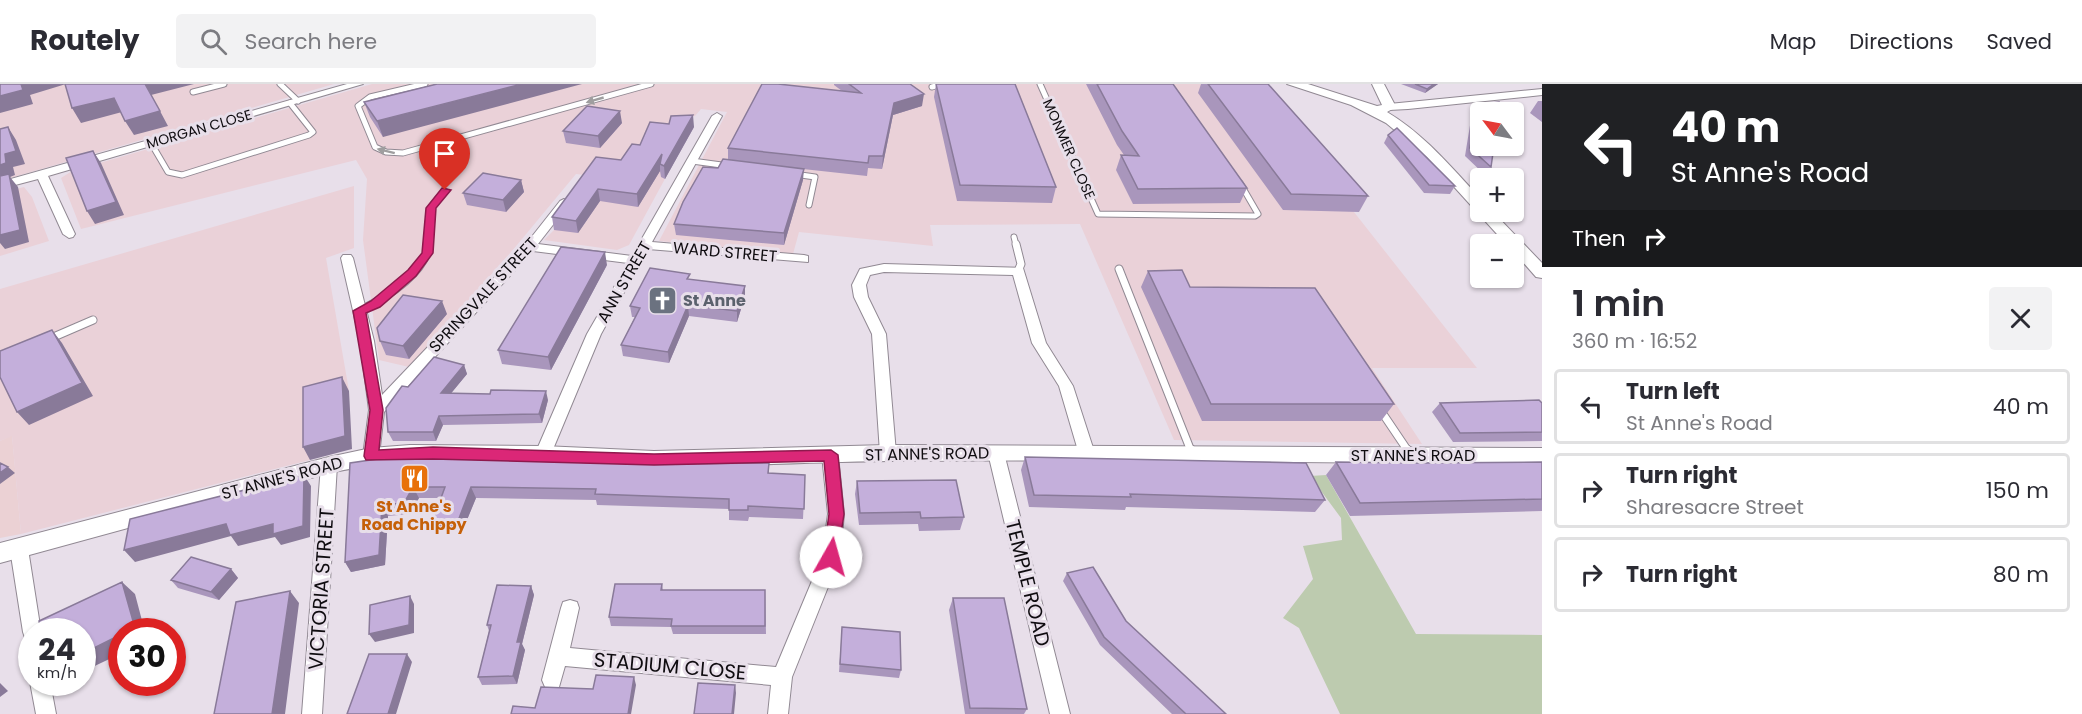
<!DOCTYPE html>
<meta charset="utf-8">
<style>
body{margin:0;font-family:Poppins,sans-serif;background:#f2f2f3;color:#2b2b33;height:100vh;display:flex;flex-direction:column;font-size:22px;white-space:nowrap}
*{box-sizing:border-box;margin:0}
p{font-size:20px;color:#7c7c81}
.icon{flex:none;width:33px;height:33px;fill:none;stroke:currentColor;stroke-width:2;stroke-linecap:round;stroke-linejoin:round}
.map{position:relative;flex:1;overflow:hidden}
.panel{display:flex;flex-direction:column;background:#fff;width:540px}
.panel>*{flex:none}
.banner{background:#202124;color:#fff;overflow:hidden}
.needle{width:39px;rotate:302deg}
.controls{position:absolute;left:1470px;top:18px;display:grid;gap:12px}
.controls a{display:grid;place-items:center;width:54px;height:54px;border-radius:6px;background:#fff;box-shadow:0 2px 4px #0004;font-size:30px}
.speed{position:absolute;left:18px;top:534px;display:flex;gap:12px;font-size:30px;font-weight:700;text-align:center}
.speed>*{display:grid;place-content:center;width:78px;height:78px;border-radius:50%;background:#fff;box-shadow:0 2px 4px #0004;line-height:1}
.speed small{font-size:15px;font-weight:400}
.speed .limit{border:9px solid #d22;background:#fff;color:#111}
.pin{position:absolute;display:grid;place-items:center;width:51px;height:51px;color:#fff;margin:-62px -26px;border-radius:50% 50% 50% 0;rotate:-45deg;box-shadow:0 0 6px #0007}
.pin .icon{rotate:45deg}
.me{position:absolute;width:66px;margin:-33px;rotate:7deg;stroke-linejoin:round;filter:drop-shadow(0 0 4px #0008)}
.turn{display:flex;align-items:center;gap:21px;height:126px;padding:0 30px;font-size:27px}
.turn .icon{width:78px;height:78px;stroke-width:2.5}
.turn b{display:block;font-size:42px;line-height:51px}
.then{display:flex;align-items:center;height:57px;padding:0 30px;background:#0003;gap:12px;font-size:22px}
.round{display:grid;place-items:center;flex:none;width:63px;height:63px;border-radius:6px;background:#f2f2f3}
.head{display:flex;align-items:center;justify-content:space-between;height:102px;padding:0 30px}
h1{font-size:36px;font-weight:600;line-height:45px}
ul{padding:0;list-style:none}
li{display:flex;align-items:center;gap:18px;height:75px;margin:0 12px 9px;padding:0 18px;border:3px solid #e1e1e2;border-radius:6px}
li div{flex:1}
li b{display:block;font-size:22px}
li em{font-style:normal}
header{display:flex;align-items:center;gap:36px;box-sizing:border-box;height:84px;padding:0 30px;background:#fff;border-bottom:2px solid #e1e1e2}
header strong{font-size:28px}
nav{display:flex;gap:33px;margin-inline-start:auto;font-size:21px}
.search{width:420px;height:54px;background:#f2f2f3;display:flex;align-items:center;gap:15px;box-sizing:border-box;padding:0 21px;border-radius:6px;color:#7c7c81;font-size:22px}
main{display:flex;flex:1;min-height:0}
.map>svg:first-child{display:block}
.commercial{fill:#ebd1d4}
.industrial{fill:#ead1d8}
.green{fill:#bdcbaf}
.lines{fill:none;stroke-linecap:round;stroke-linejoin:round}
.service-far2-casing{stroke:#918993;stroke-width:7}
.service-far1-casing{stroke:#918993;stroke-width:9}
.service-casing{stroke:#918993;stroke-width:11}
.minor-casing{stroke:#918993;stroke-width:2}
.tertiary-casing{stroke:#918993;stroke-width:2}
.service-far2{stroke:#fff;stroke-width:5}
.service-far1{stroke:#fff;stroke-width:7}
.service{stroke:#fff;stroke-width:9}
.minor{fill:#fff;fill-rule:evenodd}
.tertiary{fill:#fff;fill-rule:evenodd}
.wall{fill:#a996bc}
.shaded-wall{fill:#897a99}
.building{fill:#c4afdb;stroke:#897a99;stroke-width:1.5}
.oneway{fill:#9f9e9f}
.route{fill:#db2777;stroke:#8e194d;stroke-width:1.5}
.labels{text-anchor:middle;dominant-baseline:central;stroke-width:6;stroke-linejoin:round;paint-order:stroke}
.far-street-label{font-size:14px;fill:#0f0c10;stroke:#e8dfea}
.street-label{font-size:16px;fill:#0f0c10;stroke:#e8dfea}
.worship-label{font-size:16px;font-weight:bold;fill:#5b616d;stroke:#e8dfea;text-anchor:start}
.food-label{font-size:16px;font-weight:bold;fill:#c56008;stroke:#e8dfea}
.near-street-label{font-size:20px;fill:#0f0c10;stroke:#e8dfea}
</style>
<header>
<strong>Routely</strong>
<div class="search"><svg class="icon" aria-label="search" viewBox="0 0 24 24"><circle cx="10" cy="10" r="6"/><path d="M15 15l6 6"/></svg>Search here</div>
<nav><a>Map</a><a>Directions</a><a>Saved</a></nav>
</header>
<main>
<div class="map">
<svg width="1542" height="630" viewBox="0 0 1542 630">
<rect width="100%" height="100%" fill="#e8dfea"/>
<path class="commercial" d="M12,351L21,450L0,454V357Z"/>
<path class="industrial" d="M0,0H334L0,97Z
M372,0H1253L1477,284H1372L1422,360L1174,356L1080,140L930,141L933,162L799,148L793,170L659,157L727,28L701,25L695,32L676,35L679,43H688L691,47L629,161L617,166L544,156L554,146L592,92L576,90L512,167L409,283L379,276L363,156L367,95L356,76L81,145L61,94L72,87Z
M354,102V164L326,174L349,307L310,316V376L21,450L12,352L0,357V205Z
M24,103L32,113L49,157L0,172V109Z"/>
<path class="green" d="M1326,391L1416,550L1542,551V630H1340L1299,544L1283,534L1313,495L1303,462L1342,456L1341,434L1310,392Z"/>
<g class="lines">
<defs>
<path id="service-far2" d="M280,0L298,17
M425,0L370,13L358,22L375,63L386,68L403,69L651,0
M1040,0L1098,130L1255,132L1258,130L1240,99
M932,3L942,0
M193,8L224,0
M151,59L168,88L182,91L309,51L313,48L290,19
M692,77L729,82
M794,90L815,93L809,121
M1014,153L1016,161
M429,161L431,125L445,107"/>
<path id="service-far1" d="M1016,160L1021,180L1018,187
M1119,185L1191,367
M359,227C385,214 425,191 429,160
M49,255L93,236
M1379,324L1408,367"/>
<path id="service" d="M1191,366L1192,369
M1407,366L1410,370"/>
<path id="minor" d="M347,0H363L48,92L75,150L73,153L69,154L63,150L38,95L0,105V98Z
M1542,5V11L1408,25L1389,26L1384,23L1389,20Z
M717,29L722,32L652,158L804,171L808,172V178L648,165L601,250L551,370L549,374H537L535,370L587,250L628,179L533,167L384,328L379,372L377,376H365L363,372L369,326L360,257L341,174L343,171H351L353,174L374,257L382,311L526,160L560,117L564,115L570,119L538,160L632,172L712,32Z
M884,180L1023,184L1046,259L1073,302L1095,370L1093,374H1081L1079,370L1059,302L1032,259L1013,191L884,188L870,191L866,201L868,213L886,250L896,369L894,373H882L880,369L872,250L854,213L852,201L860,185Z
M996,363L1002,365L1004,369L1070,630H1050L988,369L990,365Z
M830,365L836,367L838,371L844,430L840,473L792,593L788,630H768L771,601L565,582L559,603L552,605L545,603L542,596L561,524L563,518L570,516L577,518L579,524L570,564L776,583L822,473L828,430L822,371L824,367Z
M329,375L335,377L337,381L322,630H302L321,381L323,377Z
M19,458L25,460L28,465L41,548H32V556L25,554L23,548L10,465L13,460Z
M32,595V598H50L56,630H36L30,598Z"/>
<path id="tertiary" d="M1287,0H1308L1377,22L1382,21L1372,0H1384L1396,23L1387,28C1424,50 1451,83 1480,114V128H1493L1542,179V194L1536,193L1514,168V160H1506L1427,73L1386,39L1351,21Z
M410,361L543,362L654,367L888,361L1542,364V380C1324,379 1107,375 889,377C812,378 735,382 657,383C547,384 438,365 329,389L0,479V459L329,373L371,364Z"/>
</defs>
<use href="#service-far2" class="service-far2-casing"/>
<use href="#service-far1" class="service-far1-casing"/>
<use href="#service" class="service-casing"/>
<use href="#minor" class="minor-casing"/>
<use href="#tertiary" class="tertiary-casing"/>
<use href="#service-far2" class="service-far2"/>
<use href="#service-far1" class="service-far1"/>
<use href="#service" class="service"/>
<use href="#minor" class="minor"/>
<use href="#tertiary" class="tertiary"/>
</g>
<path class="wall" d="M437,0L383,53L370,33L364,18Z
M834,0H910L922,22L893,31L882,85L868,84L867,92L803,85V96L784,161L676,151L674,140L728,75V64L842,7L834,1Z
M936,0H1015L1056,103L1052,119L957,117L934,13Z
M1086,0H1173L1247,104L1240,119L1133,120L1116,86L1121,71H1124L1117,61Z
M1201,0H1268L1368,112L1359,128L1283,126L1198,9Z
M1401,0H1438L1425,9Z
M1538,17H1542V38L1530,29Z
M1477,21L1491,83L1485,91L1465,72L1472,29Z
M622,39L600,64L566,59L563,47Z
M694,43L665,95L661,93L660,87L638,123L600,117L578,149L554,146L552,133L640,61Z
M1388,51L1455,102L1450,110L1424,109L1384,59Z
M521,96L524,108L506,128L467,121L463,109Z
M607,181L551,286L502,280L498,266Z
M1148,187L1190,203L1394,320L1381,337H1202L1141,203Z
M690,196L745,202V212L737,238L689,232L669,279L623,272L621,261L635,233H632L630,222Z
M447,230L409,275L386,271L380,257Z
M464,281L467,290L451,309L548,316L542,339L443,341L436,357H393L388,348L408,303Z
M1440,319H1542V357L1453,358L1432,328Z
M1025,373L1325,416L1315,428L1126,423L1125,426L1029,423L1021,386Z
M1336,378L1419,379L1542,378V427L1350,432L1326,391Z
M350,379L669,380L769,379V389L805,391L803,435L749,433L748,437L729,436V425L597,421L596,416L476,414L462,448L438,447L433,436L441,414H419L410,430L388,432L385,481L351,488L345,478Z
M857,397L964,433L960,446L919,447L918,440L859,441L855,410Z
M231,485L238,494L219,516L178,504L171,496Z
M1067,489L1226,630H1172L1100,561L1063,497Z
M662,500L663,506H765L766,550H673L671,543L611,542L609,533Z
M531,502L534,511L522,560L525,566L517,600L482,601L478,593L489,547L487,541Z
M953,514L1027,625L1024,630H965L949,526Z
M842,543L901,586L899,594L839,588Z"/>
<path class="shaded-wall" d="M21,0H66L30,11L33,20L0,29V12Z
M145,0H194L151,11Z
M522,0H582L383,53L377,37Z
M1434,0H1438L1425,9L1427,5Z
M924,10L922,22L893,31L882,85L883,72L894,19Z
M114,14L122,28L81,39L72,24Z
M160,27L168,42L134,51L125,37Z
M620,27L622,39L600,64L598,52Z
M693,31L694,43L665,95L664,82Z
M8,43L16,56L25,80L13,83L15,91L10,93L18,103L29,158L5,165L0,159V81L5,70Z
M93,67L101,79L124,131L95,140L87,127Z
M662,70L660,80V87L638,123L637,110Z
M804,85L803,96L784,161V149Z
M521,96L524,108L506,128L503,116Z
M598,105L600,117L578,149L576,137Z
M605,168L607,181L551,286L548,273Z
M745,202V212L737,238V227Z
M442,217L447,230L409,275L403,262Z
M688,221L689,232L669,279L668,268Z
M52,246L62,259L93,312L29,341L17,328Z
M464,281L467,290L444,318L441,309Z
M342,293L349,307L352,365L310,376L303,363Z
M546,307L548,316L542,339L539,330Z
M439,332L443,341L436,357L433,348Z
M8,383L15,389L0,400V389Z
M304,391L311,402L310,453L281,461L275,453L238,462L231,452L135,478L124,466Z
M413,403L419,414L410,430L404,419Z
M471,403L476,414L462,448L458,437Z
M382,421L388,432L385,481L351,488L345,478Z
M231,485L238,494L219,516L211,508Z
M122,498L135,510L145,548H127Z
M531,502L534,511L522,560L525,566L517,600L513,592L517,558Z
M290,507L299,519L285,630H272Z
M410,512L414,520V549L375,558L369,550Z
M122,550V569L82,588V570Z
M407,570L412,578L396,630H388Z
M634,593L636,601L631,630H628Z
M0,599L8,607L0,613Z
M735,601L736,609L734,630H732Z"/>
<path class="building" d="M0,0H21L23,6L0,12Z
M65,0H145L160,27L125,37L114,14L72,24Z
M437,0H522L377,37L364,18Z
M762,0H778L861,9L849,0H910L924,10L894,19L883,72H869L868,79L728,64Z
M936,0H1015L1056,103L960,101Z
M1097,0H1173L1247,104L1138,105L1121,71L1139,72L1122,47Z
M1208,0H1268L1368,112L1291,110Z
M1415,0H1434L1427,5Z
M1499,18L1498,28H1480V62H1494L1491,83L1470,64L1477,21Z
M587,22L620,27L598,52L563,47Z
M693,31L664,82L660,80L662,70L637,110L598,105L576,137L552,133L596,73L621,76L632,60L640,61L650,38L669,40L671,32Z
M8,43L16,67L5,70L6,79L0,81V45Z
M1397,44L1455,102L1429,101L1388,51Z
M93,67L116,118L87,127L66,74Z
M723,75L804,85L784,149L674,140L683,118L703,83L718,84Z
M483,89L521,96L503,116L463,109Z
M9,90L20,146L0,151V92Z
M561,163L605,168L548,273L498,266Z
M650,184L690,190L687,195L745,202L737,227L688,221L668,268L621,261L640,224L630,222Z
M1182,186L1190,203L1315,204L1394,320H1211L1148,187Z
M403,211L442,217L403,262L380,257L377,244Z
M52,246L82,299L17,328L0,293V267Z
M434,273L464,281L441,309L490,310L491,306L546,307L539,330L439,332L433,348H388L386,324L402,302L408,303Z
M342,293L345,352L303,363V303Z
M1539,316L1542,319V348L1460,349L1440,319Z
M456,368L588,373L669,380L769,379L768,389L805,391L804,425L748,422V426H729V415L595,410L596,405L471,403L458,437L433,436L445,403H413L404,419L382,421L379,471L345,478L350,379L419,369Z
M1025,373L1306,379L1325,416L1130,410L1131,413L1034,411Z
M1336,378L1419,379L1542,378V415L1360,419Z
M0,379L8,383L0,389Z
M304,391L303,442L273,450V440L230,451L226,440L124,466L130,435Z
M956,396L964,433L921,434L920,428L860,429L857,397Z
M191,473L231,485L211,508L171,496Z
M1093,483L1126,537L1226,630H1186L1104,553L1067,489Z
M122,498L135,544L127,548H122V550L82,570V548H41L39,537Z
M615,500H662L661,506H765V542H671L672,535L609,533Z
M497,501L531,502L517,558H521L513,592L478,593L491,541H487Z
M290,507L272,630H214L236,518Z
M410,512L409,541L369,550L370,521Z
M953,514H1004L1027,625L970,624Z
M842,543L900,548L901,586L840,580Z
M369,570H407L388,630H347Z
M596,591L634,593L628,630H511L513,622L535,624L541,603L593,605Z
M698,599L735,601L732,630H694Z"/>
<defs><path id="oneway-solid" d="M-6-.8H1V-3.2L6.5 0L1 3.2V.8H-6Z" transform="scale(1.5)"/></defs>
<g class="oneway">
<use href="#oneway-solid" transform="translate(595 16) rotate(164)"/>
<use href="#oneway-solid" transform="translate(386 67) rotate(-166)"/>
</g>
<path class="route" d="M442,104L451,106L436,124L433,169L416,192L380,223L366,229L383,326L379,366L433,363L654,370L831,366L838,371L844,430L837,477H825L823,473L829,430L824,377L654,381L433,375L366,376L364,372L370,326L353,227L371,217L408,186L422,169L426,124Z"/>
<defs>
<symbol id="church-square" viewBox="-11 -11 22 22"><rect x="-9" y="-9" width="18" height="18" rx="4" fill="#6b7280" stroke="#e8dfea"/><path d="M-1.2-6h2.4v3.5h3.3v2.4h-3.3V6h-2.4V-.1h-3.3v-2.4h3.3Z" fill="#fff"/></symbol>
<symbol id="restaurant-square" viewBox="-11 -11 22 22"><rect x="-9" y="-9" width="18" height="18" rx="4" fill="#e8710a" stroke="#e8dfea"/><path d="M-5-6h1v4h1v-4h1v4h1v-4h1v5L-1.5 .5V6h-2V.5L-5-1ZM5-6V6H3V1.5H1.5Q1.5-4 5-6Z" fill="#fff"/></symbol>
</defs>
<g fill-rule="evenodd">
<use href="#church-square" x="646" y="200" width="33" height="33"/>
<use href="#restaurant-square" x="398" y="378" width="33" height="33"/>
</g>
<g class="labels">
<g class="far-street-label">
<text transform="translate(199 45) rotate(-16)">MORGAN CLOSE</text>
<text transform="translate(1069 65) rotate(66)">MONMER CLOSE</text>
</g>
<g class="street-label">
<text transform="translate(725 168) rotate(5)">WARD STREET</text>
<text transform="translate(624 198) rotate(-60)">ANN STREET</text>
<text transform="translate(483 211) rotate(-47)">SPRINGVALE STREET</text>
<text transform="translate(927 370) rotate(-1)">ST ANNE'S ROAD</text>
<text x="1413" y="371">ST ANNE'S ROAD</text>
<text transform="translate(282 394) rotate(-15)">ST ANNE'S ROAD</text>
</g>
<g class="worship-label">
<text x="683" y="216">St Anne</text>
</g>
<g class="food-label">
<text x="414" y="422">St Anne's<tspan x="414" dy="18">Road Chippy</tspan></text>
</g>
<g class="near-street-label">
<text transform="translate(1028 499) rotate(76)">TEMPLE ROAD</text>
<text transform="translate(321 505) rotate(-86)">VICTORIA STREET</text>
<text transform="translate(670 582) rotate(5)">STADIUM CLOSE</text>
</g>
</g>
</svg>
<div class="controls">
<a><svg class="needle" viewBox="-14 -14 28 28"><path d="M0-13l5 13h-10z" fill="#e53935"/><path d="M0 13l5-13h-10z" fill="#7c7c81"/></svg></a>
<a>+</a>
<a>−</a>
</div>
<div class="speed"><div>24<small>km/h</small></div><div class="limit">30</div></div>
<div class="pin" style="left:445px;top:106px;background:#d93025"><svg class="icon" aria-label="arrive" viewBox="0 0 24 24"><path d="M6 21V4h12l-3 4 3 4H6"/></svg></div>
<svg class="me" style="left:831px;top:473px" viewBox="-20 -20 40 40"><circle r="19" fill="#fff"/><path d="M0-13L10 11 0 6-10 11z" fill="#db2777"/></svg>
</div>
<section class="panel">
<div class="banner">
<div class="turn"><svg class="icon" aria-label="left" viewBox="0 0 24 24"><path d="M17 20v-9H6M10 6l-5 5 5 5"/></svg><div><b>40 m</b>St Anne's Road</div></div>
<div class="then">Then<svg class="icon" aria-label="right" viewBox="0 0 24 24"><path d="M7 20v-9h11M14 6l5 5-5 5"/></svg></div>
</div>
<div class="head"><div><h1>1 min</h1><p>360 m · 16:52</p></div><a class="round"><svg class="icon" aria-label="close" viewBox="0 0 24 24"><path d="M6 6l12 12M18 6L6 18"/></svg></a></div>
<ul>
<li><svg class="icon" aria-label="left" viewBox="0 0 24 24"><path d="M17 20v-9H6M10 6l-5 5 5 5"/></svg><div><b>Turn left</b><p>St Anne's Road</p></div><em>40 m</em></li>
<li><svg class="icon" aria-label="right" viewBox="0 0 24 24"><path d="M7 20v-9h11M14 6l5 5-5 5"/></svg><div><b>Turn right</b><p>Sharesacre Street</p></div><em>150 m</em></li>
<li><svg class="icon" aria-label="right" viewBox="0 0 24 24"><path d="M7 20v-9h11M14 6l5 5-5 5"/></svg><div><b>Turn right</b></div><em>80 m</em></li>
</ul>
</section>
</main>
